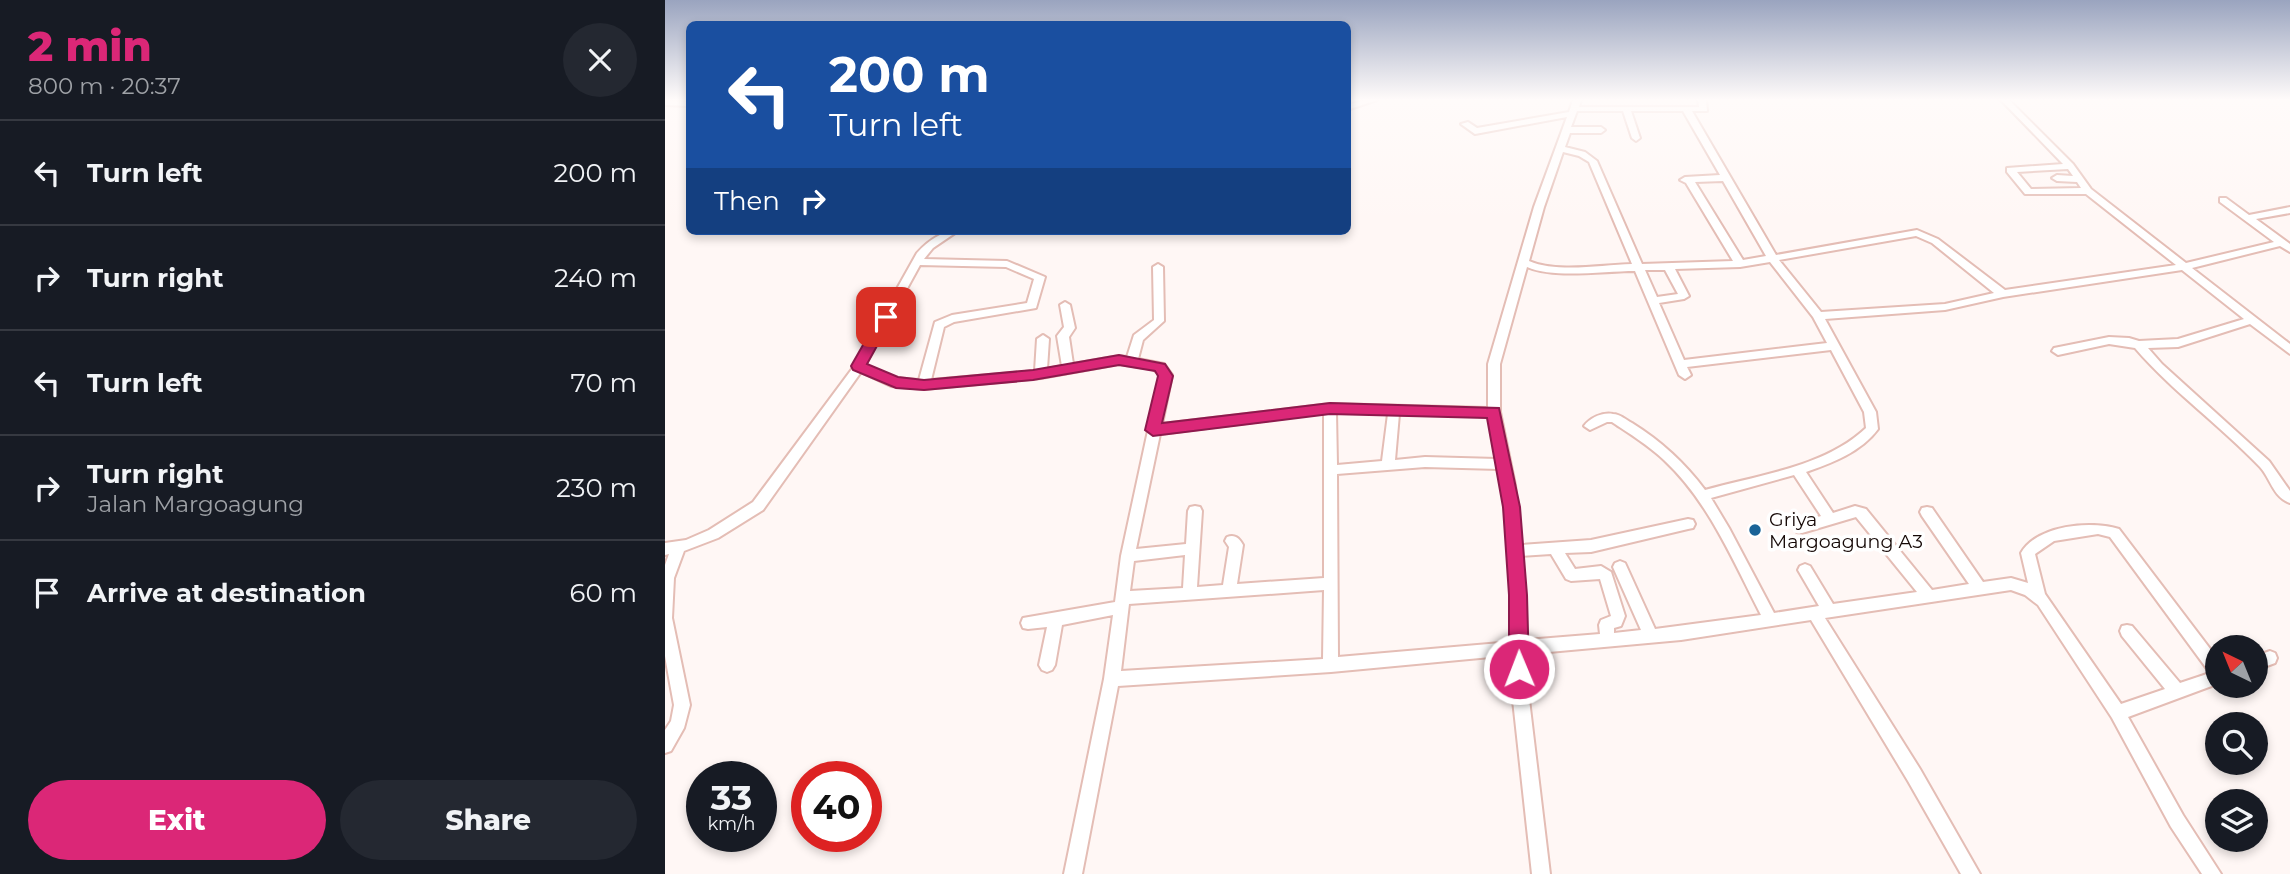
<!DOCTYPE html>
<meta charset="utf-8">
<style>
body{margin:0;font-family:Montserrat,sans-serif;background:#242831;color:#f1f3f6;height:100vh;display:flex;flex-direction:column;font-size:26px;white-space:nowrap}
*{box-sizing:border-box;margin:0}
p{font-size:23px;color:#9ea1a6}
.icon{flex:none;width:38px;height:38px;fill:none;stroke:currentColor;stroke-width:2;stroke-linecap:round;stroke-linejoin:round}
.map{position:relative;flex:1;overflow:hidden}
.panel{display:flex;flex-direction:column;background:#171b24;width:665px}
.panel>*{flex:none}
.top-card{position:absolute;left:21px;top:21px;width:665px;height:214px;border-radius:10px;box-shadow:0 4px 10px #0003;background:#1a4fa0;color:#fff;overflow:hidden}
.needle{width:46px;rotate:317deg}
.buttons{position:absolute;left:1540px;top:635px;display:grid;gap:14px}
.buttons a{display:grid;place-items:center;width:63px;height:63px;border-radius:50%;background:#171b24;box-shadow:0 4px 10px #0003;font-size:35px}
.speed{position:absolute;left:21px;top:761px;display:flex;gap:14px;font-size:35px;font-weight:700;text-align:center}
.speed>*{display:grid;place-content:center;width:91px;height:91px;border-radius:50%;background:#171b24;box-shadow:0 4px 10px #0003;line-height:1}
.speed small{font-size:18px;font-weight:400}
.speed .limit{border:10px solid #d22;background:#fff;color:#111}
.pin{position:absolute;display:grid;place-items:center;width:60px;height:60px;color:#fff;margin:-30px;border-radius:14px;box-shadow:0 4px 10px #0006}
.me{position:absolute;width:77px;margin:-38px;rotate:359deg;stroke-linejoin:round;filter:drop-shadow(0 0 5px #0008)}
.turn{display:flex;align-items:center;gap:24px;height:147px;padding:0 28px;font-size:32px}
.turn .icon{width:91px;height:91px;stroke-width:2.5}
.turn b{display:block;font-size:49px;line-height:60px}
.then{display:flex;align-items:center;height:66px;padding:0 28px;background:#0003;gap:14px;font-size:26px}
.round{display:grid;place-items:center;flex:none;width:74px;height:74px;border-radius:37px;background:#242831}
.overview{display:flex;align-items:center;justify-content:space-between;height:119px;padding:0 28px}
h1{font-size:42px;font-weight:800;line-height:52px;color:#db2777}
.cta{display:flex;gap:14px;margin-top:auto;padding:14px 28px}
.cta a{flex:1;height:80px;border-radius:42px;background:#db2777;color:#fff;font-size:28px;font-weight:800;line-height:80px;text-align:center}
.cta a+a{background:#242831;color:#f1f3f6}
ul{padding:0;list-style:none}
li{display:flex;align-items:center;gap:21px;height:105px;padding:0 28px;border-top:2px solid #363941}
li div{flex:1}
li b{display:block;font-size:26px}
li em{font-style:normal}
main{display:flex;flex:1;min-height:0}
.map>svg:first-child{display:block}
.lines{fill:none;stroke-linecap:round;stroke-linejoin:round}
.minor-casing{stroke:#e4bdb5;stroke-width:4}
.minor{fill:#fff;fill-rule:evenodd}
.route{fill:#db2777;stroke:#8e194d;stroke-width:2}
.poi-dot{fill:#1a6397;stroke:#fff;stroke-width:2.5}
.labels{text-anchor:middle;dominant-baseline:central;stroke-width:7;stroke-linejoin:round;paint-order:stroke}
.poi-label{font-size:19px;fill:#150806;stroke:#fff;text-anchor:start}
</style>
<main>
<section class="panel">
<div class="overview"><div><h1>2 min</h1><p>800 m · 20:37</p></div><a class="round"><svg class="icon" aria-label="close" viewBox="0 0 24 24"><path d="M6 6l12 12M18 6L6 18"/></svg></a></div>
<ul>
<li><svg class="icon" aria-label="left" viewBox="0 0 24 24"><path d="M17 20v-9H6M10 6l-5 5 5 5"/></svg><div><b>Turn left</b></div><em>200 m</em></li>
<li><svg class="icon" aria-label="right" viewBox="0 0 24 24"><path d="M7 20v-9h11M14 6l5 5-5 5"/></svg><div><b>Turn right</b></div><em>240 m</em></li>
<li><svg class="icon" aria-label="left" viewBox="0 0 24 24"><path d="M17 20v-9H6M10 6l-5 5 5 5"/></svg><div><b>Turn left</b></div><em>70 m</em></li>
<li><svg class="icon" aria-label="right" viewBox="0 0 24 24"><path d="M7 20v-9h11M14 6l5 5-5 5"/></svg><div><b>Turn right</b><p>Jalan Margoagung</p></div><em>230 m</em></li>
<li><svg class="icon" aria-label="arrive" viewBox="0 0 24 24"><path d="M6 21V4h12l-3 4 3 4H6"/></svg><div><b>Arrive at destination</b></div><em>60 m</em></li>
</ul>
<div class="cta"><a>Exit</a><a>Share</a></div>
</section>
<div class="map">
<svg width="1625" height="874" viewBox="0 0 1625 874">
<rect width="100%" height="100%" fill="#fff7f5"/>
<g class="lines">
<defs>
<path id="minor" d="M701,100H712L682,110V105Z
M908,100H916L914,107H1034L1033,100H1041L1042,111H1027L1111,255L1252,230L1273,239L1340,290L1511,265L1421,194H1360L1342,172V168L1398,164L1336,100H1344L1408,164L1426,189L1521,263L1609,242L1555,202V198H1561L1584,215L1625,207V213L1591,219L1625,244V252L1615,246L1527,268L1625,344V354L1585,324L1513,347L1483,348L1497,364L1604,461L1625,491V503C1608,497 1606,479 1595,467C1555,425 1508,392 1470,348L1444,344L1393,355L1387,351L1389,348L1444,337L1464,338L1474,341L1513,339L1579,319L1517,270L1338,297L1280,310L1160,319L1211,412L1213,429C1196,452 1167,463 1141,472L1168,513L1190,506L1201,509L1267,590L1304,584L1257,516L1255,512L1257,508L1262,507L1267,508L1318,582L1346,578L1363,583L1356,553C1372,525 1426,520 1454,529L1552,658V684L1463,717L1518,815L1556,874H1537L1506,827L1447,718L1373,605L1360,595L1346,590L1160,618L1255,769L1315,874H1296L1243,781L1146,620L1016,640L862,654L863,691L885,874H867L847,691V655L666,672L453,686L417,874H399L439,679L448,615L397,625L390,665L387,670L382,672L377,670L374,665L382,627L363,629L358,628L356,623L358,618L450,602L456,556L495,375L488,369L454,364L376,378L259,389L226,386L196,372L98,510L53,538L19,551L9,578L7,618L25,705L19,728L6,751L0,753V730L6,721L9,705L0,656V565L4,554L0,555V543L21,540L44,530L88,502L187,369L252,253C263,241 276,231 293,231L268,248L259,259L342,261L380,277L371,308L289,322L279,327L266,380L370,371L372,339L378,335L384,339L382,369L397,366L392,336L399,327L395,305L400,302L405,305L410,328L404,337L408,364L454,356L462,357L469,335L489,320L488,267L493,264L498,267L499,321L478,340L473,359L499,364L507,375L497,424L665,404L823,408V364L869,207L902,117L810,134L796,124L803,122L812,128L904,112ZM912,111H958L967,138L971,141L975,138L966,111H1018L1055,175L1020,177L1015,180L1021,183L1068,261L977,264L932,161L920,152L900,147L905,133H936L940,130L936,127H906ZM898,152L914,156L924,162L967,264C936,265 892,273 864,261L879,207ZM1403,169L1408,176L1392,175L1387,178L1392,181L1412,182L1416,188L1366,189L1352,172ZM1058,181L1101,256L1078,260L1030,182ZM1251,236L1267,243L1329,293L1280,304L1156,312L1114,260ZM1105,262L1148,317L1162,343L1019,360L994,303L1019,299L1024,296L1010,269L1075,267ZM255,265L341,267L369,279L362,303L287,315L270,322L254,380L228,378L200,365ZM862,267C888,279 940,271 970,271L1014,375L1020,379L1026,375L1022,367L1166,350L1199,412L1201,428C1160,467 1093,475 1040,490C1020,463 996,441 967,423C961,420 955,414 948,414C937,412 925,418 919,426L925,430L942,422H947C965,434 983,445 999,460C1044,502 1068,561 1096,615L990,629L960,563L955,561L950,563L948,567L976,630L949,633V628L956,626L960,616L946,572L936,566L910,569L900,553L926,552L1023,529L1028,528L1030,524L1028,520L1023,519L926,540L856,545L850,485L835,412V364ZM980,270H1000L1013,294L992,297ZM671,412L723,414L717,461L672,465ZM659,413V578L572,584L578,545C574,538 570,534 562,537L560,541L564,547L558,585L532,587L537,511L535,507L530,506L525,507L523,511L521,544L471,549L495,434ZM734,414L824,416L832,459L760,457L730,460ZM760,467L834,469L838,485L846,595L847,642L673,657L672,474ZM1129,475L1156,516L1132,524L1130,528L1132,532L1137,533L1191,517L1252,592L1168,604L1145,566L1140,564L1135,566L1133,570L1154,606L1109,613L1064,528L1046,498ZM1433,534L1445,537L1545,673L1515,683L1467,626L1462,625L1457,626L1455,631L1457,636L1500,689L1456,704L1380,594L1370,554L1389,541ZM886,554L901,579L906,581L935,579L946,616L936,620L934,625L935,634L861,640L857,556ZM520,555L518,588L465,591L469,561ZM659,590L658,659L456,671L464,604Z
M0,101L24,102V106L0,105Z
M1605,651L1610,653L1612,658L1610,663L1591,670V656Z"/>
</defs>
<use href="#minor" class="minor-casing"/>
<use href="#minor" class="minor"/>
</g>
<linearGradient id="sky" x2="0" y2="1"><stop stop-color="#9aa4bf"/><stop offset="0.45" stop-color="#fffbfa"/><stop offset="1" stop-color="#fffbfa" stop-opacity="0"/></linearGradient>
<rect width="1625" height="222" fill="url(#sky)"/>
<path class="route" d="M221,313L228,317L202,364L233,377L259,380L368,370L454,355L500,364L508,376L497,423L665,403L834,408L855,507L862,595L864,669L861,675L854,678L847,675L844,669V595L838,507L822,418L665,414L488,436L480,430L493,376L490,371L454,365L368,380L259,390L231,388L188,370L186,366L214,317Z"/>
<circle class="poi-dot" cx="1090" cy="530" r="7"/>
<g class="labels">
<g class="poi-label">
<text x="1104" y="519">Griya<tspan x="1104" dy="22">Margoagung A3</tspan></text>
</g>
</g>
</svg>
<div class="buttons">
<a><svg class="needle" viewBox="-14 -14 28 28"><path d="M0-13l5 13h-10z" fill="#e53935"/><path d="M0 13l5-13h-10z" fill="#9ea1a6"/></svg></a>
<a><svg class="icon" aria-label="search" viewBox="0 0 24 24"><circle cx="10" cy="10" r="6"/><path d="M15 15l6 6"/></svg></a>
<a><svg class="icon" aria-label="layers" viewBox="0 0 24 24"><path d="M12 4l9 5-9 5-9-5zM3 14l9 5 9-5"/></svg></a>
</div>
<div class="speed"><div>33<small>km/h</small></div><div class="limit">40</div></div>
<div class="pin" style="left:221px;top:317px;background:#d93025"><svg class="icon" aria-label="arrive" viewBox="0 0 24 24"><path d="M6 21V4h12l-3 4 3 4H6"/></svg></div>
<svg class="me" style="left:854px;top:669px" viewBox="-20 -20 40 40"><circle r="17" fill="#db2777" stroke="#fff" stroke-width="3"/><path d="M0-11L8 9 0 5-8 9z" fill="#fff"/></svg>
<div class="top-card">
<div class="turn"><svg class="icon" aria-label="left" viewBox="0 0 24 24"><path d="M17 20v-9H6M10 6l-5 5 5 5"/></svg><div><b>200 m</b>Turn left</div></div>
<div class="then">Then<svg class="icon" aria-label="right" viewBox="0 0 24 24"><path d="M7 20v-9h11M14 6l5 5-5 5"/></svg></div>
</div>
</div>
</main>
